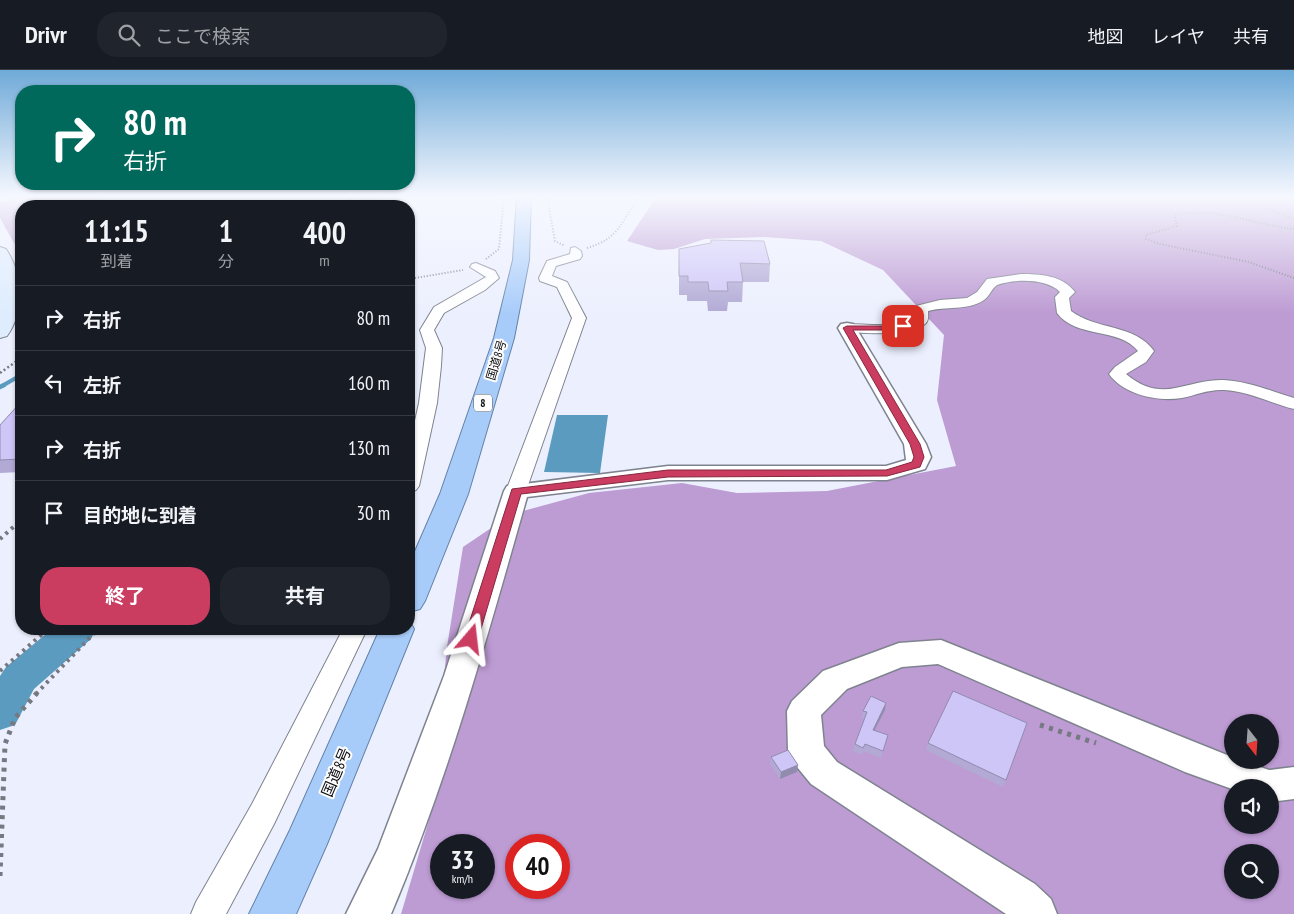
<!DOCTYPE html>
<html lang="ja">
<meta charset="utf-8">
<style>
body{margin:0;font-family:"PT Sans Narrow","Noto Sans JP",sans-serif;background:#20242c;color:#f1f3f6;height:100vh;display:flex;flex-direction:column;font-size:19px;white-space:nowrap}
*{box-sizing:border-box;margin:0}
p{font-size:16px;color:#9ea1a6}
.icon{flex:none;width:28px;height:28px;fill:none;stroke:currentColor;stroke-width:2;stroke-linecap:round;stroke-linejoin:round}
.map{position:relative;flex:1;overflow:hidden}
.details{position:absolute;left:15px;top:130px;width:400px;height:435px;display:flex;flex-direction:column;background:#171b24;border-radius:20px;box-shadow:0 1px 4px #0004}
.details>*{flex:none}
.top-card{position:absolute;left:15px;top:15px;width:400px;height:105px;border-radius:20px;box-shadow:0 1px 4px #0004;background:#00695c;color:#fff;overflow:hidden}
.needle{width:32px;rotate:163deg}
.fabs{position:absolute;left:1224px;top:644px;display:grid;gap:10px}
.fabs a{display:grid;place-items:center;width:55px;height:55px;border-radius:50%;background:#171b24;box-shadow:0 1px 4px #0004;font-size:25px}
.speed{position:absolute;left:430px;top:764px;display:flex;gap:10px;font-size:25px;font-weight:700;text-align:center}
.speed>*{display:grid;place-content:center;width:65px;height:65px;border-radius:50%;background:#171b24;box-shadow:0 1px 4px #0004;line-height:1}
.speed small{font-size:12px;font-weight:400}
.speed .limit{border:8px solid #d22;background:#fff;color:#111}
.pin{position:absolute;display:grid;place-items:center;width:42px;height:42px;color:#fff;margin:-21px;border-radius:10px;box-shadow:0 2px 8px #0006}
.me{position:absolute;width:55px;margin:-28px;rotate:17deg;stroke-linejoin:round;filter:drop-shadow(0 0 4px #0008)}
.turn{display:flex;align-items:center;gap:18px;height:105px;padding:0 25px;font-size:22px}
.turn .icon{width:65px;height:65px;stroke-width:2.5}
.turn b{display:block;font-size:35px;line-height:42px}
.eta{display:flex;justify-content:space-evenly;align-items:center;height:85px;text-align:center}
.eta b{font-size:30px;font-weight:700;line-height:35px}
.cta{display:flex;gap:10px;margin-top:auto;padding:10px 25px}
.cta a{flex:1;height:58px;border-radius:20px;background:#cb3c61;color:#fff;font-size:20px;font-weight:700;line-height:58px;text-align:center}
.cta a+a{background:#20242c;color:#f1f3f6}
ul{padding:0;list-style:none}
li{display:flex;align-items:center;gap:15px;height:65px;padding:0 25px;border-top:1px solid #363941}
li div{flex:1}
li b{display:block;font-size:19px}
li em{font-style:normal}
header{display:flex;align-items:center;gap:30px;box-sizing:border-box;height:70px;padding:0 25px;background:#171b24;border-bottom:1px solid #363941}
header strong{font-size:24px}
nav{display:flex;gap:28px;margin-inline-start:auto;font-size:18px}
.search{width:350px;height:45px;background:#20242c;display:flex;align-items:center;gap:12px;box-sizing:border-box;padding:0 18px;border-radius:20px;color:#9ea1a6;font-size:19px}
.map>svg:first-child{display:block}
.forest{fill:#bd9bd3;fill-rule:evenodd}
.water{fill:#5b9bc0}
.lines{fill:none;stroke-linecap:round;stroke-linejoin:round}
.stream-far2{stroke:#5b9bc0;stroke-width:3}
.stream-far1{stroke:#5b9bc0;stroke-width:4}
.stream{stroke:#5b9bc0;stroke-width:4.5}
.river{fill:#5b9bc0;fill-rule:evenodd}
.minor-casing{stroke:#7f838f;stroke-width:2}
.tertiary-casing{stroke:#7f838f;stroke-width:3}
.secondary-casing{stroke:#7f838f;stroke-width:2}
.trunk-casing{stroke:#6381a8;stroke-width:2}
.path-far4{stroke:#767982;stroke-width:2;stroke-dasharray:1 2;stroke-linecap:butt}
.path-far3{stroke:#767982;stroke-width:2.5;stroke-dasharray:2 2.5;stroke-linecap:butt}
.path-far2{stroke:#767982;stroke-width:3;stroke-dasharray:2.5 4;stroke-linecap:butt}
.path-far1{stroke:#767982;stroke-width:4;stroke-dasharray:3 4.5;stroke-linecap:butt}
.path{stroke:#767982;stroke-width:5;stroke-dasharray:4 5.5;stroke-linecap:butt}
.minor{fill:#fff;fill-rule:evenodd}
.tertiary{fill:#fff;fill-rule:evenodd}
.secondary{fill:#deecfd;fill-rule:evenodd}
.trunk{fill:#a8ccfa;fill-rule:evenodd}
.wall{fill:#b2aad5}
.shaded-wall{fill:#918bae}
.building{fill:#cfc6f8;stroke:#918bae}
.route{fill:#cb3c61;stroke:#84273f}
.labels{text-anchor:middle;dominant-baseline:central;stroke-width:4;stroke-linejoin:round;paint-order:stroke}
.shield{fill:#fdfdfd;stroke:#545558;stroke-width:1}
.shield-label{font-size:11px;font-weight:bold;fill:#0c0d12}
.street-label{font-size:12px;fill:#0c0d12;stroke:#fdfdfd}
.near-street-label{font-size:15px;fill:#0c0d12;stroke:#fdfdfd}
</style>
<header>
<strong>Drivr</strong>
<div class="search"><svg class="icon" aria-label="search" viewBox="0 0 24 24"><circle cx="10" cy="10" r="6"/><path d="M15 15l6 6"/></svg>ここで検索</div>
<nav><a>地図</a><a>レイヤ</a><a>共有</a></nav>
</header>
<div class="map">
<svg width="1294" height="844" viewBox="0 0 1294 844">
<rect width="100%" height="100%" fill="#ecf0fe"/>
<path class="forest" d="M24,126H103L97,136H21V178L14,173L0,148V132Z
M657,126H1294V844H401L429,750L447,577L463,477L512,444L589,423L682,413L737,423L827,421L956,396L937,330L944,265L883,200L821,171L764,167L705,169L674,179L658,180L627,171ZM1232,652H1270V690H1232ZM1232,718H1270V755H1232ZM441,775H484V818H441ZM516,775H559V818H516ZM1232,782H1270V820H1232Z"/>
<path class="water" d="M557,345H608L600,403L544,402Z"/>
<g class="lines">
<path class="stream-far2" d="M345,136L353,126"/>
<path class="stream-far1" d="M2,316L21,305"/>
<path class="stream" d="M0,317L4,315"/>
<path class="river" d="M363,126H379L371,136H355Z
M52,559H96L91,569L34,619L15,655L0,660V606L6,597Z"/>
<defs>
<path id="minor" d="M575,177L581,181L582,186L580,189L556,196L552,206L567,212L586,248L526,421L523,425L516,427L509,425L506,421L572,248L557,217L540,211L539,208L547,191L570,184L571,178Z
M476,193L495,201L499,208L485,220L444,243L434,260L442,278L441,296L437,333L419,416L416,420L409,422V377L419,333L426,278L420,260L434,237L486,207L470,197L472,194Z
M1021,204C1040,204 1062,205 1075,222L1069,228L1071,241C1096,260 1135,254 1154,281L1146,292L1126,304C1163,335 1185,309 1223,310C1247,311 1271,321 1294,328V339C1270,333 1248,321 1224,320C1209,319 1196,325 1182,328C1158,332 1124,325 1109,304L1115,297L1138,281C1119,257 1076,269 1057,243L1055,227L1060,222C1046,208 1014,209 997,215C991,219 990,226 984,230C967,241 946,236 928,241C928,245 929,250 926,253C912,267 866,263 847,262L842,261L840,258L842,255L847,254C868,254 895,259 914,248L916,236L940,230L967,228L977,222L987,209Z
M343,559H367L274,754L226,844H191L196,832L252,734Z"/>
<path id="tertiary" d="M847,253L853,254L856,258L926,374L931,387L925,399L887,410H668L527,427C487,568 448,709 391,844H346L378,779L444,606L504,421L507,416L668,396H886L906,390L904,374L838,258L841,254Z
M941,570L1232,687V690H1240L1269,700L1294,697V729L1270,732V718H1232V719L1185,702L938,594L902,597L847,619L821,645L824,676L837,692L1035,814L1051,829L1057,844H1006L811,714L793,692L788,681L787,641L792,631L823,601L899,573Z"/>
<path id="secondary" d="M0,177L6,179C23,204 25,241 7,266L0,268Z"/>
<path id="trunk" d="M517,126H531L529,190L514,268L468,424L425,531L420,539L409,542V495L440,424L494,268L513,190Z
M409,550L414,559L327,774L296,844H249L290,760L380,559H409Z"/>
</defs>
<use href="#minor" class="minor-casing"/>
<use href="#tertiary" class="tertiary-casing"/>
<use href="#secondary" class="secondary-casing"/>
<use href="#trunk" class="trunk-casing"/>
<path class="path-far4" d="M547,126L555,171L565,176
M1267,126L1275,131L1266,136V138L1294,149
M188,136L197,126
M353,136L360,126
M373,136L381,126
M1294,159C1255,155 1211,135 1174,146L1177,156L1146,165V169L1160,174L1249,192L1294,208
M587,178C623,167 619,151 641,126
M486,189L499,179L504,126
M409,209L463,200"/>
<path class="path-far3" d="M409,209L412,208
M0,303L21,288"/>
<path class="path-far2" d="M19,452L21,450"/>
<path class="path-far1" d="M0,469L21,450
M0,601L48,559
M36,624L98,559"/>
<path class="path" d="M1040,655L1096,673
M0,806L5,674L15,648L37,623"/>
<use href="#minor" class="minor"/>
<use href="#tertiary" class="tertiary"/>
<use href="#secondary" class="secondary"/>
<use href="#trunk" class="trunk"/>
</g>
<path class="wall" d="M679,179L770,194L769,212H743L742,232H728L727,241H708L707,231H687V225H679Z
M21,332V402L0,403V355Z
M885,640L874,660L888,665L881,688L863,681L862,685L853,681L855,674L864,649L862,648L863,641Z
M928,673L1006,710L1003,717L926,680Z
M771,687L797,702L780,709L770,694Z"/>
<path class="shaded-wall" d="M886,633L885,640L871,667L873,660Z
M798,695L797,702L780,709L781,702Z"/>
<path class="building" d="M711,170L764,171L770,194L740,193L743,212H727L728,221H709L708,212H688V206H679V179L711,173Z
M21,332V389L0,390V355Z
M953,621L1027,653L1006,710L928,673Z
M871,626L886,633L873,660L888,665L883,681L865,674L863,678L855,674L867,642L863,641Z
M788,680L798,695L781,702L771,687Z"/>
<linearGradient id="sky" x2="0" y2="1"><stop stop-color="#6faad8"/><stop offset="0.52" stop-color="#f6f8ff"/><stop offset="1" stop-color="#f6f8ff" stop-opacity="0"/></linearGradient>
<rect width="1294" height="244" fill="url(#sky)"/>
<path class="route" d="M903,253L907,256L906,258L890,260H853L920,374L924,387L920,397L887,406L668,407L521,424L478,569L476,573L471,574L466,573L464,569L512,419L668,400H886L912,392L914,387L910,374L843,258L847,256H890Z"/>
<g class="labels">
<rect class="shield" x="474" y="324.5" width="18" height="17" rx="4"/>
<g class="shield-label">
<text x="483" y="333">8</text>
</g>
<g class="street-label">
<text transform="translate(496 290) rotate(-73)">国道8号</text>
</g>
<g class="near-street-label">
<text transform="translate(336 702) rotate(-67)">国道8号</text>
</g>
</g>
</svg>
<div class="fabs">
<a><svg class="needle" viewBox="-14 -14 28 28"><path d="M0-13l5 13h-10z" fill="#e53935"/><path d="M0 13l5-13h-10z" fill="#9ea1a6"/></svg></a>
<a><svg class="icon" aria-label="sound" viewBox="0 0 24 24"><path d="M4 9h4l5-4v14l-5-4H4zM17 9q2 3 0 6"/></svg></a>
<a><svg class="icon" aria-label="search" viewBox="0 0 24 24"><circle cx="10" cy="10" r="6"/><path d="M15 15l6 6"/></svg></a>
</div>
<div class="speed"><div>33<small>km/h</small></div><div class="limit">40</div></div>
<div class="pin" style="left:903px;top:256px;background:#d93025"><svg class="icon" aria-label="arrive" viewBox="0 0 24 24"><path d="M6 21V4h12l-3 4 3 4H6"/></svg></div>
<svg class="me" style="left:471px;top:569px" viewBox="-20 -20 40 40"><path d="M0-17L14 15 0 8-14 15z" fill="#cb3c61" stroke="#fff" stroke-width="4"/></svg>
<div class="top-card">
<div class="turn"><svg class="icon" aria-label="right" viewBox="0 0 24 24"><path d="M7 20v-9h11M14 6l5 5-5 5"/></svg><div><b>80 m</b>右折</div></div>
</div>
<section class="details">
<div class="eta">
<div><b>11:15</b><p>到着</p></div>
<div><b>1</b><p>分</p></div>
<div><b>400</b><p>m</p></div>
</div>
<ul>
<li><svg class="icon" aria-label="right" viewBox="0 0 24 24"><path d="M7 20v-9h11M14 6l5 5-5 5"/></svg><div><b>右折</b></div><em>80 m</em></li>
<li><svg class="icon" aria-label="left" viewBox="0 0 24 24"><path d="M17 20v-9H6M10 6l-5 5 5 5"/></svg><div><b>左折</b></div><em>160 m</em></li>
<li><svg class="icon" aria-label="right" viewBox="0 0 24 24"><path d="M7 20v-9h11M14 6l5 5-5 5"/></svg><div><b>右折</b></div><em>130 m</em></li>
<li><svg class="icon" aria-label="arrive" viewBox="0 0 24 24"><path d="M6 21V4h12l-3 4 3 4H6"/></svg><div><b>目的地に到着</b></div><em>30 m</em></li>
</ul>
<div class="cta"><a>終了</a><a>共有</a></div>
</section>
</div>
